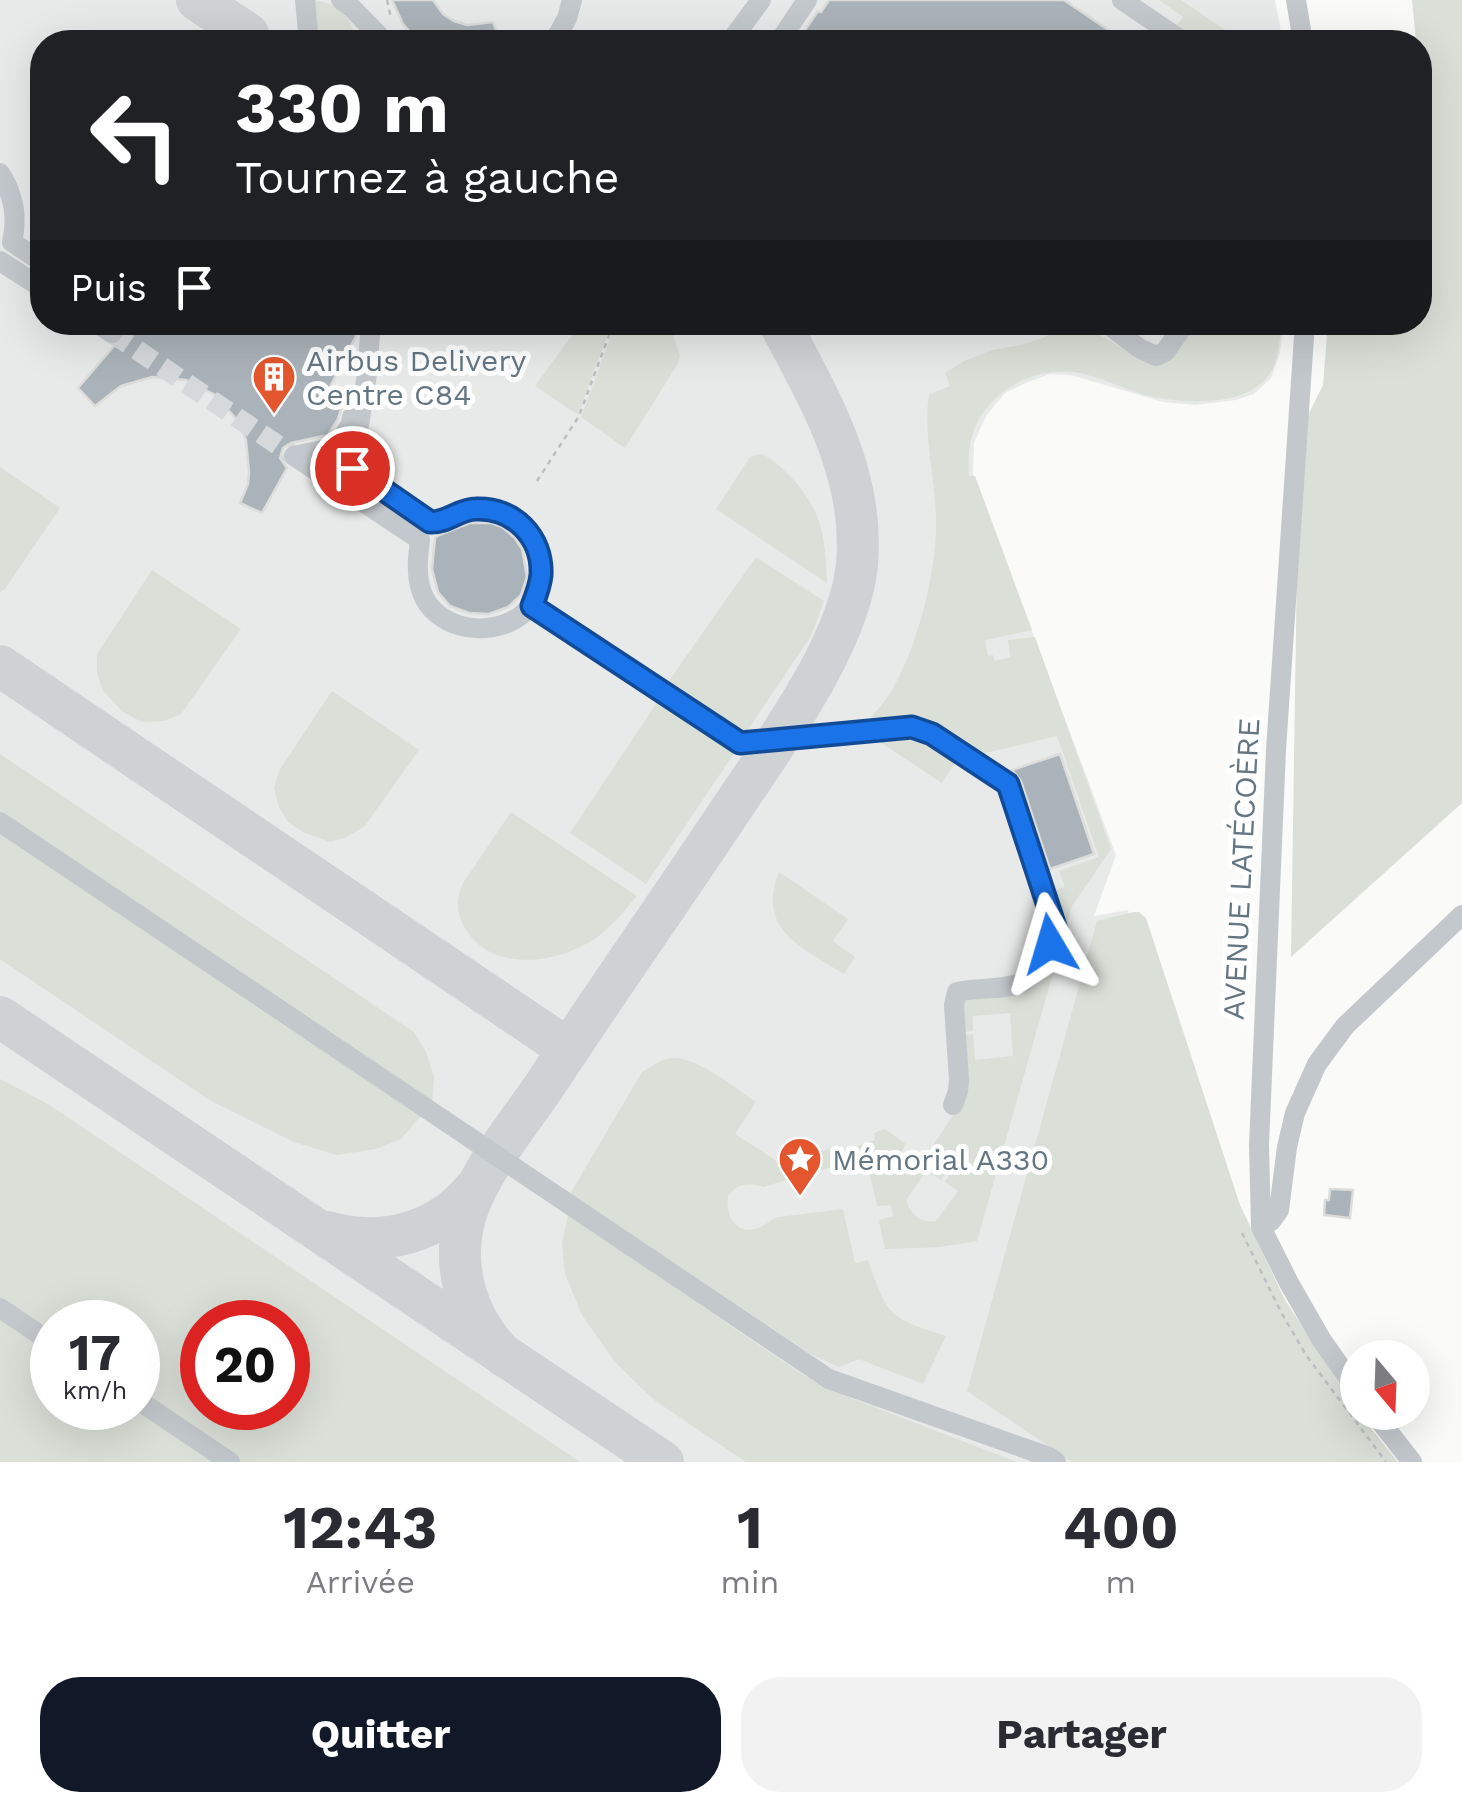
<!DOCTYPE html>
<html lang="fr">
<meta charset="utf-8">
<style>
body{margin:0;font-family:"Work Sans",sans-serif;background:#f2f2f3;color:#2b2b33;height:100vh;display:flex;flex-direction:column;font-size:38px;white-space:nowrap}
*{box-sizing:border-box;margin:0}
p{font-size:32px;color:#7c7c81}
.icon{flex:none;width:55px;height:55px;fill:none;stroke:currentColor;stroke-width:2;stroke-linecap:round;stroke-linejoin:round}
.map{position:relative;height:1462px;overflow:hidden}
.sheet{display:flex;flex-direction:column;background:#fff;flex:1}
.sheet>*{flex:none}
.top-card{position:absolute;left:30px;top:30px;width:1402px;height:305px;border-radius:40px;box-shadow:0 10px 40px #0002;background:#202124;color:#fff;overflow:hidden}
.needle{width:65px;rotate:161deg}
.controls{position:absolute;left:1340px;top:1340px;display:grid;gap:20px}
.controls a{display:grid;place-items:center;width:90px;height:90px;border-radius:50%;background:#fff;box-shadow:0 10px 40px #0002;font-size:50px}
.speed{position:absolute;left:30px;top:1300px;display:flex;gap:20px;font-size:50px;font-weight:700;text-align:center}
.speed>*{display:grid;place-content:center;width:130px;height:130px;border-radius:50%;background:#fff;box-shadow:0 10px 40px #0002;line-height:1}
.speed small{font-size:25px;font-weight:400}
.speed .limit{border:15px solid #d22;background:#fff;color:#111}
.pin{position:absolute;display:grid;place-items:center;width:85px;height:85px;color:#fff;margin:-42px;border:5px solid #fff;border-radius:50%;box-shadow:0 2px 10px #0007}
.me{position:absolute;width:110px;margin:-55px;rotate:353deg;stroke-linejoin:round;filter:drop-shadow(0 0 8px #0008)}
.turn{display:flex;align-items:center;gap:35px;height:210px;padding:0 40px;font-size:45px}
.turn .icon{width:130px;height:130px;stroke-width:2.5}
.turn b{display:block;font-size:70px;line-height:85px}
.then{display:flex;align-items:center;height:95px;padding:0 40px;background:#0003;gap:20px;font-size:38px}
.eta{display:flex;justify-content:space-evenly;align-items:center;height:170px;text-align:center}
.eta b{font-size:60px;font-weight:700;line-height:70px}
.cta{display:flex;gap:20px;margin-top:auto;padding:20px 40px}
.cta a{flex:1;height:115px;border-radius:40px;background:#111827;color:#fff;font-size:40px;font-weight:700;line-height:115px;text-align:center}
.cta a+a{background:#f2f2f3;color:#2b2b33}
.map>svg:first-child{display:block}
.built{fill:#e8e9e9;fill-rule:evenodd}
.green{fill:#dadfd7;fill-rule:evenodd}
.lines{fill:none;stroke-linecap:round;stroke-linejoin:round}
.taxiway{stroke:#ced2d4;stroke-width:42}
.building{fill:#aab3b9;stroke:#dcdcda;stroke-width:2.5}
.minor-tunnel{stroke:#d5d9db;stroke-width:20;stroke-dasharray:20 10;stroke-linecap:butt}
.path{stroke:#bbbfc2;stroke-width:2.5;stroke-dasharray:5 5;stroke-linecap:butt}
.minor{stroke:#c3c8cc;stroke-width:20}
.route-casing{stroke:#114b97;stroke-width:25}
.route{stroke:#1a73e8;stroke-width:18}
.labels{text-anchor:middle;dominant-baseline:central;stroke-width:10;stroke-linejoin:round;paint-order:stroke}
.poi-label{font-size:30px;fill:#657683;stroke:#fff;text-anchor:start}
.street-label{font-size:30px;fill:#657683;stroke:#fff}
</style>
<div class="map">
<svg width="1462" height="1462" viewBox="0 0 1462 1462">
<rect width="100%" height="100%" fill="#fafaf8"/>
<path class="built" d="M0,0H1275L1283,42H42V322L1283,323L1280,353L1271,378L1254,394L1236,400L1195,405L1163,402L1071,375L1050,374L1028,382L1005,393L986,416L974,443L973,474L1116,855L1094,916L1128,910L1206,1168L1374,1462H0ZM52,1322H138V1408H52ZM202,1322H288V1408H202Z"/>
<path class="green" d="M314,0C336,3 356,19 354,42H316Z
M1159,0H1181L1243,42H1202L1177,25L1183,17Z
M1412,0H1462V803L1291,957L1299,433L1323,385L1328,323L1420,322V42H1416Z
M581,323H612L578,415L535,386Z
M616,323H671L670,325L680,356L677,365L625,448L581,417Z
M1071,323H1080L1141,360L1165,356L1193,323H1281C1280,337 1279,354 1273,368C1254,409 1183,404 1146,395C1124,389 1103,378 1080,373C1033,363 978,396 970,445C968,455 969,466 969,476H975L1032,630L985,640L988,656L993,655L995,661L1010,657L1008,640L1035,637L1111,849L1072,906L1066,928L1055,890L1065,887L1059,871L1099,857L1057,736L981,754L921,716L870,719C876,711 884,703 889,695C917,651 938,569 936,517C935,476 923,434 929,394L950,386L945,373L964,361L992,350L1021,345L1043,338Z
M760,454C771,457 777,464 786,472C822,508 825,534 827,583L716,509L750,457Z
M0,467L60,508L5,589L0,592Z
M756,557L824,601L811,636L743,737L666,685Z
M152,570L241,629L181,714L164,721L142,722L123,712L103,691L97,673V654Z
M332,691L419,750L364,827L344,838L330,842L303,832L288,822L279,807L274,788L279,771Z
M658,701L735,752L646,884L570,833Z
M917,735L957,760L942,783L877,740Z
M0,754L414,1032L426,1052L434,1077L432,1103L401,1139L376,1149L337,1155L294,1142L211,1101L0,959Z
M511,812L637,896C618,918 605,936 578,948C541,965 488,968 465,928C456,913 456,899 463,883Z
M779,872L848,919L833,941L855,957L844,974C802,948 756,930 779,872Z
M1134,912H1139L1146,918L1240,1205L1285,1300L1358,1412L1398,1462H1072L967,1391L1097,921Z
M1061,945L977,1241L939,1247L885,1249L879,1220L893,1216L891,1205L877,1206L866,1157L763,1187C750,1182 737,1183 728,1196C725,1215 736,1236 758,1228C767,1225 770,1219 779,1217C800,1214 822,1212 843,1209L855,1263L868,1260C887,1316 889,1318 946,1336L923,1384L859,1359L839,1367L811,1354L570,1194L642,1072C651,1067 661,1059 671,1058C696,1056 736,1088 756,1102L735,1134L783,1165L840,1145L843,1151L875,1140L874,1133L885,1129L906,1144L896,1161L913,1173L930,1151L951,1165L941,1180L927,1170L906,1200C910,1214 921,1224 936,1221L958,1191L945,1182L956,1164L932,1147L960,1105L964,1035L973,1034L975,1060L1013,1056L1010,1013L973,1016V1031L963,1032V1000L1029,990Z
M0,1079L48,1104L580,1462H0ZM52,1322H138V1408H52ZM202,1322H288V1408H202Z
M568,1215L803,1375L853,1399L1017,1462H746L654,1400L614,1361L582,1315L565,1274L562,1244Z"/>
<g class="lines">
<path class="taxiway" d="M197,0L248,34
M0,666L568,1049
M0,1017L663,1462
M327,1232C381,1248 439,1233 475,1188
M504,1356C467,1320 451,1268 465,1217C476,1176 518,1124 543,1088C604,995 668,904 730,811C774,745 850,643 857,564C865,474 819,398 779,322"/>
</g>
<path class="building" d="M392,0H433L443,14L454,21L467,25L493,22L501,42H419L403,24Z
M829,0H1064L1126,42H797L818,11L821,12Z
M135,322H357L356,336L331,385L349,399L348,404L341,409L338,419L328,435L291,443L283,448L280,458L287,468L262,513L240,503L248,484L249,472L246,440L237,420L215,395L186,380L152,377L121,386L95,406L78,388L114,346L123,342L132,331Z
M470,523H491L502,527L514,537L522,549L527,577L521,595L508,607L489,614L469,613L450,606L438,592L432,569L435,538L439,535Z
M1060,754L1094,854L1050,869L1021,781L1012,770Z
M1330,1189L1353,1190L1350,1218L1324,1215L1325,1200H1329Z"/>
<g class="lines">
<path class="minor-tunnel" d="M112,333L294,456"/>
<path class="path" d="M387,0L391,18
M537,481L579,416L614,322
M1242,1233L1281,1312L1306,1355L1386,1462"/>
<path class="minor" d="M305,0L309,42
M341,0L352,8L385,42
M1122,0L1184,42
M1296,0L1303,42
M554,42L567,18L572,0
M730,42L761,0
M779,42L807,0
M0,173C14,195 18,217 12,242L42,262
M0,261L42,288
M95,322L112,333L121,322
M1105,322L1139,348L1156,356L1165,352L1186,322
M1305,322L1276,750L1259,1145L1261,1227L1289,1283L1321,1339L1358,1392
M294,456L420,540C419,550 417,561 418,571C420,659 573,642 535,545C528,529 514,514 497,510C484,508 470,508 459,512C448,516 442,522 430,522L352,469L367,374L371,322
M294,456L336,447L351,424L352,417
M533,606L739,743L911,727L931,734L1008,785L1055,930C1050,944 1038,970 1027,979C1015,991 974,987 957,992L954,1005L959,1080L958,1091L953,1105
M0,822L829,1379L1049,1457L1056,1462
M1261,1227L1271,1221L1279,1210L1287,1147L1295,1113L1317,1064L1345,1026L1462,915
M0,1308L52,1343
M138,1400L230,1462
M1373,1412L1412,1462"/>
</g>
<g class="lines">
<defs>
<path id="route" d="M352,468L430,522C447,523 459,509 476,509C513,507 543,537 541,575C540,586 536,596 532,606L740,743L912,727L932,734L1008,784L1056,930L1050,944"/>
</defs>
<use href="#route" class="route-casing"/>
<use href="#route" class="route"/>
</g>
<defs>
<symbol id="building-pin" viewBox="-11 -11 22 30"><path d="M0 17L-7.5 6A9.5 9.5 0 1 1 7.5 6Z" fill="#e4572e" stroke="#fff"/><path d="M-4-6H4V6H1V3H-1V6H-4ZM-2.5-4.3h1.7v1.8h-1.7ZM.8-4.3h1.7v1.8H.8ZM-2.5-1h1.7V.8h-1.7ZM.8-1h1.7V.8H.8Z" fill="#fff"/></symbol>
<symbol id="sight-pin" viewBox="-11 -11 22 30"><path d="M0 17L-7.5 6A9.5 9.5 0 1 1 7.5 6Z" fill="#e4572e" stroke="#fff"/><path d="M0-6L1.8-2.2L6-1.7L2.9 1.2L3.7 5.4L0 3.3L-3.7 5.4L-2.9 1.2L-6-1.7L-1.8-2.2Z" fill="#fff"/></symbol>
</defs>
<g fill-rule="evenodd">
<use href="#building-pin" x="249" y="352" width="50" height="68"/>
<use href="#sight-pin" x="775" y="1134" width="50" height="68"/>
</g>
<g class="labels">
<g class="poi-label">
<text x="306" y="360">Airbus Delivery<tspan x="306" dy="34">Centre C84</tspan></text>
<text x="832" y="1159">Mémorial A330</text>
</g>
<g class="street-label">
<text transform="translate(1241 869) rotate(-87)">AVENUE LATÉCOÈRE</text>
</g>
</g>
</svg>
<div class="controls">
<a><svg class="needle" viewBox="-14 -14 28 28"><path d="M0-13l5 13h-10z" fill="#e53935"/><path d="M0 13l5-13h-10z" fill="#7c7c81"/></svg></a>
</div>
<div class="speed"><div>17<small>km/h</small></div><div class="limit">20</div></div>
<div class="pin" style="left:352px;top:468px;background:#d93025"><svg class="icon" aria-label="arrive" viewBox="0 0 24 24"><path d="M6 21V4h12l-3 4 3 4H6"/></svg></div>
<svg class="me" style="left:1050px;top:944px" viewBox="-20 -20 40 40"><path d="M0-17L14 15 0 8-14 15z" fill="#1a73e8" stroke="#fff" stroke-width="4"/></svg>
<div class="top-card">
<div class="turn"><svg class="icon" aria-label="left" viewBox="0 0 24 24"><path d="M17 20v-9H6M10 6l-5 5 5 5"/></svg><div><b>330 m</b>Tournez à gauche</div></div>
<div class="then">Puis<svg class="icon" aria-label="arrive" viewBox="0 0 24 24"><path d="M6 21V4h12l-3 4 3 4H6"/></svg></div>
</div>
</div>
<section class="sheet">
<div class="eta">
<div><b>12:43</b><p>Arrivée</p></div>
<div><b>1</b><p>min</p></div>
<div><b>400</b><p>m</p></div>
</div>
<div class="cta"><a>Quitter</a><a>Partager</a></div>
</section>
